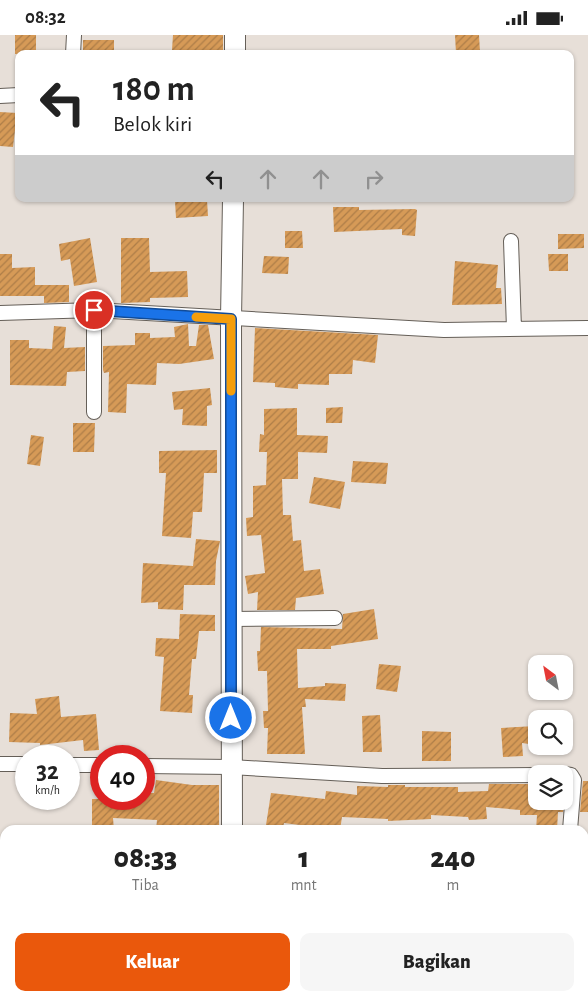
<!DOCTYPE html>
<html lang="id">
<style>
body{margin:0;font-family:"Alegreya Sans",sans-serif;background:#f6f6f6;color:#222;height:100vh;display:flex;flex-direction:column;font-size:19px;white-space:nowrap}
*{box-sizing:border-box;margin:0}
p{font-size:16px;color:#767676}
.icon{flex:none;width:28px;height:28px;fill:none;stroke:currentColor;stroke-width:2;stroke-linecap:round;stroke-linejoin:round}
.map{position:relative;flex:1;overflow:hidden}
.panel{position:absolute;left:0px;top:790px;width:589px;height:176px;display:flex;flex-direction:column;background:#fff;border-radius:15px 15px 0 0;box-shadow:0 1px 4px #0004}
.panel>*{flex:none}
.top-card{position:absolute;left:15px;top:15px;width:559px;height:152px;border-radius:10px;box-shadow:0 1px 4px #0004;background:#fff;color:#222;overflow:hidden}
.needle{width:32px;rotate:328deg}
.controls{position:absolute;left:528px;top:620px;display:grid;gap:10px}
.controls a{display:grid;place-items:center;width:45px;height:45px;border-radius:10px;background:#fff;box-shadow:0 1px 4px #0004;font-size:25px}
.speed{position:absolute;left:15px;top:710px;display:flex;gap:10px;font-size:25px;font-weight:700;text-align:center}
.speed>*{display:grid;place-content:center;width:65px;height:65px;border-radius:50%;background:#fff;box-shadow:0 1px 4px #0004;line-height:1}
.speed small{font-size:12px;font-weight:400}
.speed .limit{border:8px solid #d22;background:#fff;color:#111}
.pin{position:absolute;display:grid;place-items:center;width:42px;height:42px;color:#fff;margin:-21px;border:2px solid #fff;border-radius:50%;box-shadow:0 1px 5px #0007}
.me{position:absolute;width:55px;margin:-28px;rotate:0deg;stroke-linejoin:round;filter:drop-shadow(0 0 4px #0008)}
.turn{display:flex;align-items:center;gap:18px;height:105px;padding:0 15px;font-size:22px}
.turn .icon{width:65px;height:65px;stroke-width:2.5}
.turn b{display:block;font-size:35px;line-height:42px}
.lanes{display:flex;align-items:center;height:48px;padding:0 15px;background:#0003;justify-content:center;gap:25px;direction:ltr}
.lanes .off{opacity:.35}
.eta{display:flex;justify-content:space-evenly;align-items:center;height:85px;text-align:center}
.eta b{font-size:30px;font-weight:800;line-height:35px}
.primary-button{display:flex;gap:10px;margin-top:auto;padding:10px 15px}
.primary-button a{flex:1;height:58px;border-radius:10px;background:#ea580c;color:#fff;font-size:20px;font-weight:800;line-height:58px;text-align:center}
.primary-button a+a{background:#f6f6f6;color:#222}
.status{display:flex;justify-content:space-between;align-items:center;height:35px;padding:0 25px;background:#fff;direction:ltr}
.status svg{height:14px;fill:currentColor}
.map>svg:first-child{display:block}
.building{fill:url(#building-hatch)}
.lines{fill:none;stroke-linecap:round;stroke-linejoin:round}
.street-casing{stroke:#655f58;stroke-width:16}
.secondary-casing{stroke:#655f58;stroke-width:22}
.street{stroke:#fff;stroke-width:14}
.secondary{stroke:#fff;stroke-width:20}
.route-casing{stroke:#114b97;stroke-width:12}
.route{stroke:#1a73e8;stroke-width:9}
.slow{stroke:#f59e0b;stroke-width:9}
</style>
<div class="status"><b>08:32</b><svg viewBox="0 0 49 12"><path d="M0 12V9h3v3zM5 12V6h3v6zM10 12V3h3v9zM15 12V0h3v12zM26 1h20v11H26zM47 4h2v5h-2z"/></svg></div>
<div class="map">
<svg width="588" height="966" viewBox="0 0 588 966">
<defs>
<pattern id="building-hatch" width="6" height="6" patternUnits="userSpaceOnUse" patternTransform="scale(1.25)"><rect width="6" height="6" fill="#d69a57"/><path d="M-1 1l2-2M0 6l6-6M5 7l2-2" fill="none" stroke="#ad7d48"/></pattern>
</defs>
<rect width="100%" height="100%" fill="#e7dfd8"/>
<path class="building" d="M15,0H36V19H15Z
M173,0H223V15H172Z
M455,0H479L480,17L456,18Z
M83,5H114V19H83Z
M0,77L17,78L13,112L0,111Z
M207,165L208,181L176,183L175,166Z
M333,172H359V175L415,174L417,175L415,201L402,200V194L334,197Z
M285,196H302L303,213H285Z
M558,199H584V213L558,214Z
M90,203L97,247L74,251L70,224L61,226L59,209Z
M121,203H149L150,237L187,236L188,262L150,263V267L121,268Z
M0,219H12V233L35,232V250H69V267L44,268V261H0Z
M548,219H568V236H549Z
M264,221L289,222L288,239L262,238Z
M455,226L498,230L496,253H501L502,269L452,270Z
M188,289L189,311H196L199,290H208L214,324L179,329L157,328L156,350L127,349L126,378L108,377L109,337L104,338L103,335V311L135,310V298H150V303L175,302L174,292Z
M54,291L66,292L64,313L85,312V336L67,337L66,351L10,350V305H29V313L52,314Z
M255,293L378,300L375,328L353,325L352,339H329V350L298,349V354L275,352V348L253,347Z
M210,353L212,370L207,371V391L182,390L183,374L174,375L172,357Z
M343,372L342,388H326V373Z
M297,373V400L328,401L327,418L298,417V444H282L283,480H291L293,506L301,505L304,536L320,534L324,559L296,563L295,575H257L258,557L248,559L245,541L265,538L261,500L247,501L246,483L253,482V451L266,450L267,417H259L260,399L264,400V374Z
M73,388H95L94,417H73Z
M31,400L44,402L40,431L27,429Z
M217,415V438H204L202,477H193L191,503L162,501L166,438H159V416Z
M353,426L388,428L386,449L351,447Z
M314,442L345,447L340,474L309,468Z
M196,504L220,506L216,526L215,550H184L183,575L158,574V567L141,568L143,528L193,531Z
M374,574L378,604L331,611V614H297L298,653L325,651V648L346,649L345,666L305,664L306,672H302L305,719H267L268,693H264L263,676H268L267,636H258L257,616H260L261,592L342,594L343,579Z
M180,579L215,580V596H199L196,624H192L189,660H193L192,678L160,676L164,622L155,621L156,603L179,604Z
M379,629L401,631L397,657L376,654Z
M59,661L61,682L96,679L99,715L84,716L83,705L40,710V708L9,707L10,678L37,679L35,664Z
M380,680L382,717H363L362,681Z
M536,691V710L522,708L523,721L503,722L501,693Z
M422,696L451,697V726H422Z
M156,745L192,750H219V795H156L157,785L113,783L114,795H92V764H144V758H154Z
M583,746H588V777H580Z
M489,749H535V766H564L563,777H558L557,795H536L537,780H520V775L486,772L487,784L469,785L468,782L431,780V784L388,786V784L342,782L340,795L284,788L283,793L266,790L271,758L325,764L326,756L357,760V751L388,752V750H405V752H458V757L488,756Z"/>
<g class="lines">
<defs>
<path id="street" d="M73,19L74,0
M0,61L19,60
M511,206L514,294
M94,275V377
M0,278L94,275L444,295L588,293
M231,584L335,583
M0,729H26
M69,730H101
M144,731L231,732L382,741L536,740
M564,739L571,740L574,745L570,795"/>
<path id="secondary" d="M235,19V0
M232,795L231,284L233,164
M235,961V966"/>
</defs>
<use href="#street" class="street-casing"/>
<use href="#secondary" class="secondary-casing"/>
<use href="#street" class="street"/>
<use href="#secondary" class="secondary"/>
</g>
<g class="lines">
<defs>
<path id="route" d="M94,275L231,284V683"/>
</defs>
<use href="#route" class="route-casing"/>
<use href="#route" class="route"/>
<path class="slow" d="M196,282L231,284V356"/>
</g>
</svg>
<div class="controls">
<a><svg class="needle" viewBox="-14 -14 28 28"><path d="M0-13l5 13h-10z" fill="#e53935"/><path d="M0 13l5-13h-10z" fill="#767676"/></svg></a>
<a><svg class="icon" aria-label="search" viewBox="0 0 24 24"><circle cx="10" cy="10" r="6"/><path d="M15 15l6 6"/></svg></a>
<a><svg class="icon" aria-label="layers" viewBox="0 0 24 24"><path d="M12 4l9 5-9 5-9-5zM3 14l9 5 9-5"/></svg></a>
</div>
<div class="speed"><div>32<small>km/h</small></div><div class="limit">40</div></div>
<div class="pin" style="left:94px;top:275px;background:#d93025"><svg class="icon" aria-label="arrive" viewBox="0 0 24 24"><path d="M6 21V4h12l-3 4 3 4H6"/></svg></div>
<svg class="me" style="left:231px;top:683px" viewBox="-20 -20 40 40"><circle r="17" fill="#1a73e8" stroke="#fff" stroke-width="3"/><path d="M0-11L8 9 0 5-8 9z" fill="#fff"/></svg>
<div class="top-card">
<div class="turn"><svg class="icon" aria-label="left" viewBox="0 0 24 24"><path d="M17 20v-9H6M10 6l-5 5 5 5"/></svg><div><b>180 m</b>Belok kiri</div></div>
<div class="lanes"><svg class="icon" aria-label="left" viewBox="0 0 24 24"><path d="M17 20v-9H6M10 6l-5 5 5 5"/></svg><svg class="icon off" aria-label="ahead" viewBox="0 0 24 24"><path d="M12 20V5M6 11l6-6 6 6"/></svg><svg class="icon off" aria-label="ahead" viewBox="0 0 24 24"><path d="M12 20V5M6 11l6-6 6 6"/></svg><svg class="icon off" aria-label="right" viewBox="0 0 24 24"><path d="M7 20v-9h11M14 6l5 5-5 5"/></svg></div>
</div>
<section class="panel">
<div class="eta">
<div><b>08:33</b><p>Tiba</p></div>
<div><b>1</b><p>mnt</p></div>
<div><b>240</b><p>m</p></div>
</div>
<div class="primary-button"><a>Keluar</a><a>Bagikan</a></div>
</section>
</div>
